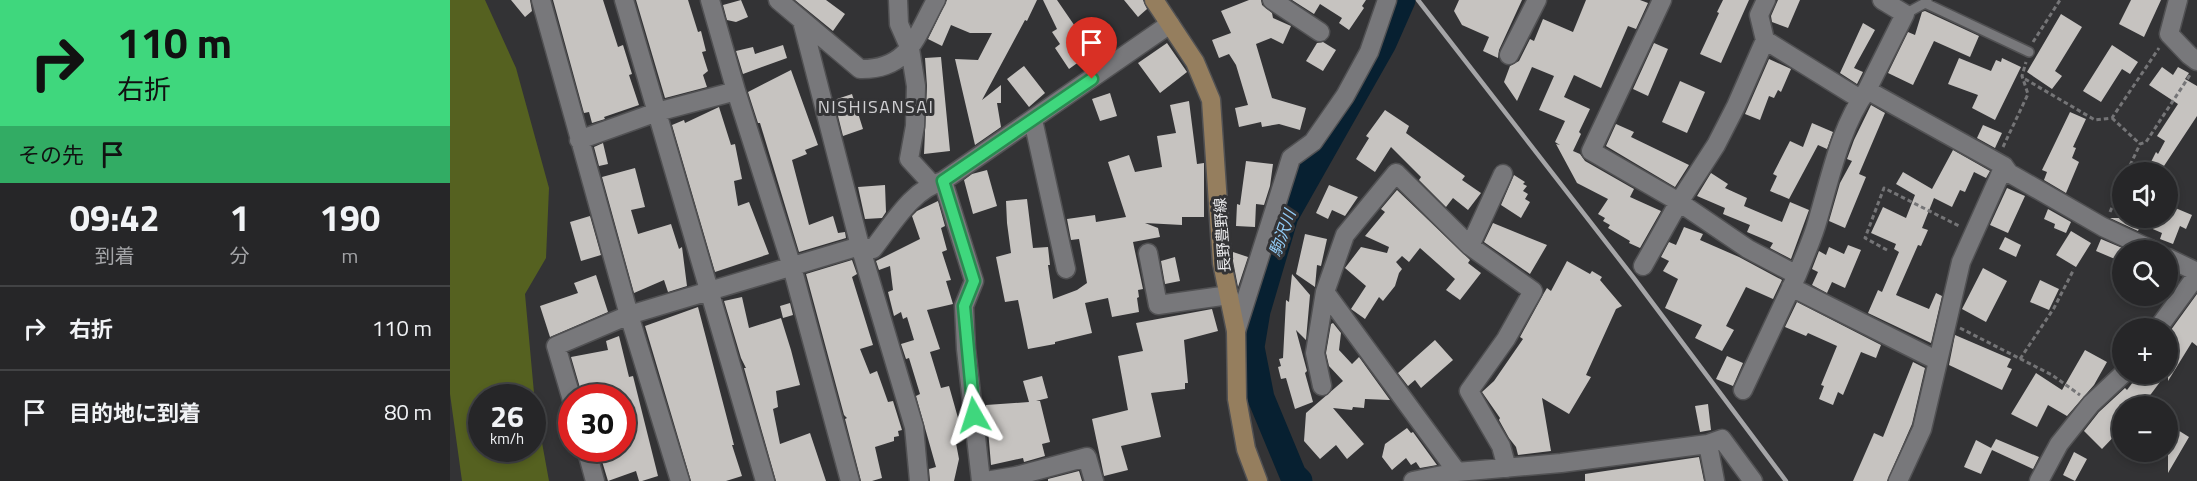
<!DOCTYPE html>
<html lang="ja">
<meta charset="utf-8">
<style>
body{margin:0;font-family:"Titillium Web","Noto Sans JP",sans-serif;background:#323234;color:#f1f3f6;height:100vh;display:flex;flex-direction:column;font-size:22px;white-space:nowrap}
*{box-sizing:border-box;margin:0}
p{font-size:20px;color:#a4a5a8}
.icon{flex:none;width:33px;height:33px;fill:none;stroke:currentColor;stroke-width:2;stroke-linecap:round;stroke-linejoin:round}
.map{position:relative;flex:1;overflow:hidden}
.panel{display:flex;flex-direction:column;background:#262628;width:450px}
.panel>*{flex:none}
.top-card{background:#3fd77d;color:#111;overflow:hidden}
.buttons{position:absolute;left:1662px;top:162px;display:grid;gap:12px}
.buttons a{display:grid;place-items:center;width:66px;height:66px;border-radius:50%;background:#262628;box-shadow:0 3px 9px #0003,0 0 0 2px #424345;font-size:30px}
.speed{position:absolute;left:18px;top:384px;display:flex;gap:12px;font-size:30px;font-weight:700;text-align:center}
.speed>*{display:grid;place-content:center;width:78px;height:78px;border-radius:50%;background:#262628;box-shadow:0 3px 9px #0003,0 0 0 2px #424345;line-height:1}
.speed small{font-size:15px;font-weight:400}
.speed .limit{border:9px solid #d22;background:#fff;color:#111}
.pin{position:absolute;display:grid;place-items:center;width:51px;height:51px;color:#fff;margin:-62px -26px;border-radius:50% 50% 50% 0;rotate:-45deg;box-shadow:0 0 6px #0007}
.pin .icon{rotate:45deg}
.me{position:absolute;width:66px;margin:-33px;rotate:354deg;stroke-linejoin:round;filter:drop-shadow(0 0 4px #0008)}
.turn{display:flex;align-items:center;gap:21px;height:126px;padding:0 18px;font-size:27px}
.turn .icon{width:78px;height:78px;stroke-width:2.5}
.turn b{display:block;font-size:42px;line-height:51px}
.then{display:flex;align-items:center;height:57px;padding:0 18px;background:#0003;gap:12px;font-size:22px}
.eta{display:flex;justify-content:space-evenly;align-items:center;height:102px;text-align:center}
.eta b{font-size:36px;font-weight:700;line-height:42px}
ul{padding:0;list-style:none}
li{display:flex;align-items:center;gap:18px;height:84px;padding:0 18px;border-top:2px solid #424345}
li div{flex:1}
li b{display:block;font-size:22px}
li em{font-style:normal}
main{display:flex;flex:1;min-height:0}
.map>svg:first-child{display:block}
.forest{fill:#556120;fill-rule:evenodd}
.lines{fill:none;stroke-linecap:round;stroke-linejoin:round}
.river{stroke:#072031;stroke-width:27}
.building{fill:#c6c3c0}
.service-casing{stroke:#515153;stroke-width:12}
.minor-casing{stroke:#515153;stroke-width:21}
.secondary-casing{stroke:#515153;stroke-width:21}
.path{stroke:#757577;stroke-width:3;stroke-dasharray:4.5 3;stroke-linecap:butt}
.service{stroke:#78787b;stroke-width:9}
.minor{stroke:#78787b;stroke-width:18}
.secondary{stroke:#957e5e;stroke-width:18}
.rail{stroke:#a5a5a7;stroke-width:4.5}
.route-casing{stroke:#298c51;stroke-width:15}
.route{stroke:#3fd77d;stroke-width:10}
.labels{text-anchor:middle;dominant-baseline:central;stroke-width:6;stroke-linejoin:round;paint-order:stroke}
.street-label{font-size:15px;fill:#ececee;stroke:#333335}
.water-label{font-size:16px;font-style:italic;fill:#92ccf7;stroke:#333335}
.quarter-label{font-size:18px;letter-spacing:1.5px;fill:#cfcfd2;stroke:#333335}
</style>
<main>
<section class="panel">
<div class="top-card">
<div class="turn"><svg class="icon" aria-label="right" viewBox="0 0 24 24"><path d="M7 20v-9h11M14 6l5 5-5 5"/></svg><div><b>110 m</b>右折</div></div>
<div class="then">その先<svg class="icon" aria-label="arrive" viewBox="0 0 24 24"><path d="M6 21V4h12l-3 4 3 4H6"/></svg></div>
</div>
<div class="eta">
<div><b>09:42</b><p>到着</p></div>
<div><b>1</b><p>分</p></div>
<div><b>190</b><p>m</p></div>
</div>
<ul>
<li><svg class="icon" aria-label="right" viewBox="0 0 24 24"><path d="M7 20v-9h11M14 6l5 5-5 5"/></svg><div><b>右折</b></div><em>110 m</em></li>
<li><svg class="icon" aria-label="arrive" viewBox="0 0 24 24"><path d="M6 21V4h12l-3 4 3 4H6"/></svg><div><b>目的地に到着</b></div><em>80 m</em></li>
</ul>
</section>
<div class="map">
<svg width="1747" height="481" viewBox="0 0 1747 481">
<rect width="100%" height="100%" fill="#333335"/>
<path class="forest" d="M0,0H35L66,68L99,188L96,258L75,294L85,404L99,481H12L0,394ZM32,398H82V448H32Z"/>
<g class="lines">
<path class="river" d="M849,481L843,475L811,398L801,347L807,311L835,216L933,43L952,0"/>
</g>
<path class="building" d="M61,0H80L82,11L75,17Z
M103,0H153L168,47L173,45L182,74L179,75L189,105L154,117L155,119L142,123L139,112L134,113Z
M186,0H238L248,32L251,31L256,51L252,52L258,71L253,75L257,87L215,98Z
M291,0L298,17L286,22L277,20L273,5Z
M345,0H376L395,14L383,31Z
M497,0H587L577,21L575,20L532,100L551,85V103H547L551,127L525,145L505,59L528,60L542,33H520L501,25L492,46L478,39Z
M593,0H607L631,35L625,39L637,56L619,69L605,48L610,44L602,32L607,29Z
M674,0H693L697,9L688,17Z
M799,0H811L812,5L822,13L823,18L841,26L833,44L821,38L806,44L822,98L856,108L850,130L829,124L812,127L811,122L789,127L785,108L798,105L786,65L779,54L769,58L762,40L781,33L771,11Z
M842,0H916L912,6L914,8L899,30L889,23L892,18L870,4L864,14Z
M1009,0H1072L1049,50L1048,58L1033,51L1039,37L1012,25L1004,11Z
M1136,0H1190L1198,3L1186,29L1178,26L1151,88L1124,75L1114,97L1140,109L1129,132L1131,134L1123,151L1130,154L1135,161L1184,189L1180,197L1211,211L1190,248L1179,243L1180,241L1158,228L1160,225L1153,221L1155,218L1148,214L1158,199L1127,183L1106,144L1110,145L1105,142L1115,121L1089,110L1104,76L1082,67L1067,101L1054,82L1060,66L1069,61L1080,39L1084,41L1093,19L1123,32Z
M1273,0H1299L1271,63L1250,54L1269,13L1267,12Z
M1328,0H1350L1338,28L1322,22L1321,16Z
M1681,0H1711L1694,37L1669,24Z
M1475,11L1529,36L1520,57L1484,41L1463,85L1438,73L1458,32L1465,35L1472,12Z
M1611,14L1632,27L1605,71L1612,76L1602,89L1577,72Z
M1413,23L1425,30L1404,68L1413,72L1407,84L1390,73Z
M873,42L886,50L873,71L856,61L867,43Z
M717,43L737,72L710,93L688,63Z
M1204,43L1218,49L1198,96L1183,89Z
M333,45L337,58L293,74L286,51L303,47L305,54Z
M1662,45L1688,62L1680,74L1672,69L1651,102L1633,91Z
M491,57L500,151L474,154L477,86L475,58Z
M1509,58L1541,71L1546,60L1551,62L1552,58L1571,67L1545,120L1522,108L1528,95L1498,84Z
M1319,59L1341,69L1331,92L1328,90L1324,98L1319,96L1310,120L1295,114Z
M574,66L595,93L579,107L557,79Z
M1712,67L1723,75L1728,67L1739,73L1735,79L1747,86V116L1710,172H1696L1706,152L1708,154L1715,141L1707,136L1728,104L1699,85Z
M341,70L368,145L355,150L357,154L342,160L359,225L383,216L388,233L395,232L396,238L349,252L310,123H308L298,92Z
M1230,81L1255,92L1237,133L1212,122Z
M660,93L667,116L650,121L642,99Z
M402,94L413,129L393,136L384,100Z
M739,101L747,164L754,163V217H732V225L695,223L708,228L710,237L683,242L693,289L688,290L689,297L687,298L689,312L662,317L658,298L635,303L642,333L605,342V344L578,349L568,300L555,302L546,257L561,253L557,223L556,201L577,199L583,248L598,247L600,265H598L603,299L627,290L637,283L629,239L621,240L617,219L645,215L646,222L676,217L658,162L679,155L685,172L712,167L707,136L726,133L720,105Z
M1421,105L1435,113L1409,174L1416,177L1395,228L1379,221L1390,183L1402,161L1397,159L1404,140Z
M269,107L281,145L285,144L292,179L284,181L288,206L299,202L319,254L265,272L222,125L234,120L235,123Z
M935,110L959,126L956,133L1015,176L1012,180L1031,193L1018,210L1003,198L996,207L969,180L971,177L941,147L925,172L906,159L919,138L916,136Z
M1620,112L1636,119L1623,147L1626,148L1622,158L1629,162L1616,193L1594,180L1597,172L1592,170Z
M1362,123L1383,132L1377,149L1368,145L1339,199L1320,191L1327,176L1323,174L1340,141L1353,147Z
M1166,124L1184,132L1181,137L1239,165L1225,187L1156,146Z
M1533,125L1552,133L1545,148L1527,138Z
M153,143L158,164L149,166L144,147Z
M1503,150L1540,171L1536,178L1524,172L1515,192L1510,190L1502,207L1484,198L1472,228L1478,230L1471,246L1468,245L1446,295L1479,309L1486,293L1492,296L1481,343L1418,313L1428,290L1432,292L1449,252L1444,249L1446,244L1421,233L1433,207L1456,218L1465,195L1446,184L1453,172L1482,189Z
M796,161L823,164L820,186L814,205L806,204L805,227L786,226L787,204L790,205Z
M185,168L195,207L181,210L188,234L221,224L229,249L232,247L237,286L218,292L214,280L184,293L152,177Z
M537,170L547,206L523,214L514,180L522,174Z
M1261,173L1278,184L1275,188L1297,198L1294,206L1332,222L1340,202L1359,210L1341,259L1320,248L1323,243L1297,232L1300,225L1273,214L1275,208L1247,196Z
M1064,175L1075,182L1073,184L1077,186L1073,191L1078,194L1075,199L1080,202L1071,218L1051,205Z
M435,185L436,212L432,218L415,219L408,187Z
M879,185L908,197L895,216L882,210L878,219L866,213Z
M1557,188L1575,196L1558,233L1540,225Z
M947,190L1020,260L1018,263L1031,273L1010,300L996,290L1005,279L970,248L959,262L952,256L946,262L952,269L949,273L945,286L933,301L929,297L915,319L901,309L916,286L895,268L911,247L937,253L939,247L915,236L935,212L931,209Z
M488,201L495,226L491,228L497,250L492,252L501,280L496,281L503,304L477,310L490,349L480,352L491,388L499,386L510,425L513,424L515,436L505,438L509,459L504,481H480L479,469L486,467L466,396L470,394L459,358L456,359L451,344L464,340L457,317L453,319L451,312L444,316L438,292L443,290L440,266L429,270L426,261L470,239L462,216L467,211Z
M1723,207L1742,215L1736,229L1730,226L1723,244L1710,239L1712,233L1691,224L1688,231L1660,218H1719Z
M1598,209L1621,222L1616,233L1604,228L1605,224L1594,219Z
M140,216L151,255L131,261L120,222Z
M1043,223L1097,245L1080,274L1034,242Z
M1234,227L1253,234L1250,240L1289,257L1332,280L1323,299L1296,287L1276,326L1284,330L1272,351L1245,338L1252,325L1215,308L1228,279L1213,271L1219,261L1211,257L1219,242L1226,245Z
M1621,231L1641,243L1626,267L1606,255Z
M855,234L877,239L871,266L867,265L865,287L846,274Z
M1555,237L1571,245L1566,257L1549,249Z
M1651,239L1677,250H1672V262L1646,251Z
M1398,245L1411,250L1395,288L1382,282L1377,293L1362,285L1368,272L1362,269L1369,251L1376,255L1379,247L1394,254Z
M783,252L798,257L788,287L783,261Z
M725,257L730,281L715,284L711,261Z
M402,260L407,274L402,277L423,345L410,349L420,374L427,371L438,402L443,401L452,430L448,431L449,436L444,437V441L425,447L432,478L422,481H411L395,419L397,418L394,415L356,274Z
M1117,261L1140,274L1142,271L1152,277L1150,280L1172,306L1166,309L1136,375L1141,377L1119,414L1092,398L1101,451L1068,455L1066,447L1059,438L1049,420L1050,418L1032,392L1044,381L1073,339L1070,337L1094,293L1097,288L1101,291Z
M1533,268L1557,281L1536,322L1512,309Z
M842,274L860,295L856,340L846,330L857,371L855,373L863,402L845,409L836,378L831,379L828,367L831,366L829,359L833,358L836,300L839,302Z
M146,275L158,312L100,337L90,306L128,293L124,283Z
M1590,280L1609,289L1599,310L1580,302Z
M1747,294V346L1742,342L1718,381V334Z
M292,297L299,328L331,318L341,350L350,385L326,391L328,407L323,409L330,444L360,433L376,481H326L294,368H296L291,358L274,301Z
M1347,302L1431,345L1426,358L1411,352L1393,395L1388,392L1383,405L1369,399L1374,386L1371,385L1387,346L1358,333L1356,336L1335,327Z
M340,303L343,315L333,318L330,306Z
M248,307L284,445H282L292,476L276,481H241L195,326Z
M762,309L768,331L734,340L738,383H735V389L701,393L711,437L671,446L678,470L654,476L642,419L678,410L668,356L693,351L686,323Z
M883,323L891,333L889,350L902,364L909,357L940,400L915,399L914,408L903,407L902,410L883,408L914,444L897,459L886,445L870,459L854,441L856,413L893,381L879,366L876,353L881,324Z
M1505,335L1561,359L1557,367L1562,369L1552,390L1499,365Z
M169,336L179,377L183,376L208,476L192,481H189L186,471L158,481L148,448H179L172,422V398H133L121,357L158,350L156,341Z
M985,340L1003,360L971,388L965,380L958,386L948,373Z
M1635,350L1657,362L1644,385L1617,416L1598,405L1587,427L1561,414L1586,373L1612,390Z
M1277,356L1293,363L1283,386L1266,379Z
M1463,362L1475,368L1462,424L1437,481H1403L1424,433L1433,437Z
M1689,374H1716L1692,406H1672V428L1652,449L1634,431L1649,412L1675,388L1677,390Z
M592,376L598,398L586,401H590L600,442L592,444L595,456L574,462L573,458L541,465L536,405L579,402L573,381Z
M1258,404L1261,430L1250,432L1245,406Z
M1723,427L1739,437L1718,473V437Z
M957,428L961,433L963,432L987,465L970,468L966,462L961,465L956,458L942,470L932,457L935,444Z
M1546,439L1589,457L1583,469L1542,450L1531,474L1514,467L1526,440L1541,448Z
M1624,452L1637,459L1625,481L1613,475Z
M1249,457L1254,481H1135V474Z
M629,471L632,481H598V479Z"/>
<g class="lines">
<defs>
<path id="service" d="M1477,0L1475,3L1579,52
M1455,14L1475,3"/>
<path id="minor" d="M91,0L179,315L230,481
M174,0L315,481
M260,0L286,91L342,267L400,481
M328,0L410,69C459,70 466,36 486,0
M448,0L449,24L460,49L466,86L465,126L459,159L481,183
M822,0L870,32
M1212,0L1141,151L1229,202L1298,249L1347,275L1293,390
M1432,0L1455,14L1417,90L1554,166L1559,173L1653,227L1702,250
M1728,0L1719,34L1739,55L1747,61
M352,21L410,246L464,427L469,481
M1315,40L1309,15L1316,0
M1059,55L1087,0
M583,120L616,269
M129,140L207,112L286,91
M493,181L524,281L514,306L516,349L531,481
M1020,246L1053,174
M698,253L708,305L779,295
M1718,258L1747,272
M1193,266L1229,202L1266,145L1286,106L1315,40L1410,99
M1347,275C1354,257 1363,238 1368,219C1381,175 1390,128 1417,90
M1341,287L1488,361L1511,262L1554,166
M1708,328L1747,275
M786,331L841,158L863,142L895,96L919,52L937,0
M872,386L865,353L875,292
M122,400L106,346L179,315L410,246L423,249C442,225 462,189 493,181L720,24
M1258,444L1265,481
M136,448L145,481
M1007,472L875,292L895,235L946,173L1020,246L1083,291L1056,339L1019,391L1051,446L1057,468
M536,481L566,476L637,457L644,481
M963,481L1007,472L1111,463L1258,444L1272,439L1303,481
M1448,481L1472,429L1488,361
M1589,481L1609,444L1641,404L1673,374"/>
<path id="secondary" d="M704,0L745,62L761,100L772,263L786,331L787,399L796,449L808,481"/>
</defs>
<use href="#service" class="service-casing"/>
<use href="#minor" class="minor-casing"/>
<use href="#secondary" class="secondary-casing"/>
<path class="path" d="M1583,42L1610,0
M1575,79L1645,120L1662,118L1709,48
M1662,118L1690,144
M1553,147L1578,94L1572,76L1576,62
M1677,172L1690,144L1696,142L1740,75
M1660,212L1672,184
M1437,250L1415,238L1434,188L1511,227
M1510,328L1602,375L1630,395
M1570,359L1604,308L1624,269"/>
<use href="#service" class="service"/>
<use href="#minor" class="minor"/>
<use href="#secondary" class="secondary"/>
<path class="rail" d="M968,0L1183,277L1336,481"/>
</g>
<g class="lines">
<defs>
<path id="route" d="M524,415L514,306L524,281L493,181L642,79"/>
</defs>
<use href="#route" class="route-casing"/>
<use href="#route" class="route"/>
</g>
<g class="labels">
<g class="street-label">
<text transform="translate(772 235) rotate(-94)">長野豊野線</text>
</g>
<g class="water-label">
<text transform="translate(832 233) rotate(-70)">駒沢川</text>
</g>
<g class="quarter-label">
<text x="426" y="106">NISHISANSAI</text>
</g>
</g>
</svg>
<div class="buttons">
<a><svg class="icon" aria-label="sound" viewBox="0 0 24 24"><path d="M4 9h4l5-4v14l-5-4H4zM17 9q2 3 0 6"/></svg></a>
<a><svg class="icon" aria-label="search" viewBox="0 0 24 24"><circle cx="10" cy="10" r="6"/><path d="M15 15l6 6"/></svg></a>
<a>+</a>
<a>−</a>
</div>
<div class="speed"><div>26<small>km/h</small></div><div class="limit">30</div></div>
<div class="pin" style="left:642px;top:79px;background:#d93025"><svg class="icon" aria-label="arrive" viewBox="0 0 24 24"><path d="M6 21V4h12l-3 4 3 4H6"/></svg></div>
<svg class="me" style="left:524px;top:415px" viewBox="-20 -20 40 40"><path d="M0-17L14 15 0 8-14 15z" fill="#3fd77d" stroke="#fff" stroke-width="4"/></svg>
</div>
</main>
